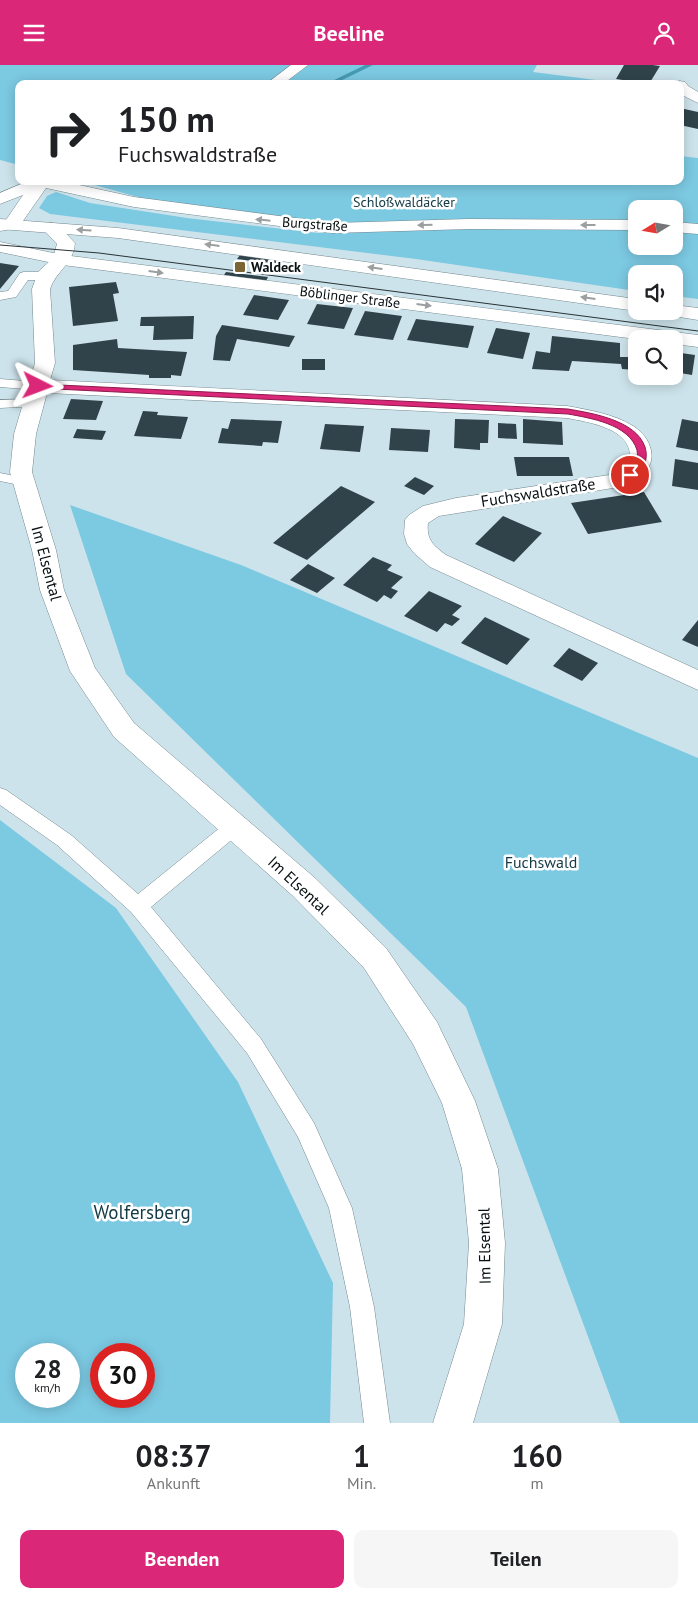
<!DOCTYPE html>
<html lang="de">
<meta charset="utf-8">
<style>
body{margin:0;font-family:"PT Sans",sans-serif;background:#f6f6f6;color:#202124;height:100vh;display:flex;flex-direction:column;font-size:19px;white-space:nowrap}
*{box-sizing:border-box;margin:0}
p{font-size:16px;color:#757577}
.icon{flex:none;width:28px;height:28px;fill:none;stroke:currentColor;stroke-width:2;stroke-linecap:round;stroke-linejoin:round}
.map{position:relative;height:1358px;overflow:hidden}
.side{display:flex;flex-direction:column;background:#fff;flex:1}
.side>*{flex:none}
.banner{position:absolute;left:15px;top:15px;width:669px;height:105px;border-radius:10px;box-shadow:0 2px 12px #0003;background:#fff;color:#202124;overflow:hidden}
.needle{width:32px;rotate:259deg}
.fabs{position:absolute;left:628px;top:135px;display:grid;gap:10px}
.fabs a{display:grid;place-items:center;width:55px;height:55px;border-radius:10px;background:#fff;box-shadow:0 2px 12px #0003;font-size:25px}
.speed{position:absolute;left:15px;top:1278px;display:flex;gap:10px;font-size:25px;font-weight:700;text-align:center}
.speed>*{display:grid;place-content:center;width:65px;height:65px;border-radius:50%;background:#fff;box-shadow:0 2px 12px #0003;line-height:1}
.speed small{font-size:12px;font-weight:400}
.speed .limit{border:8px solid #d22;background:#fff;color:#111}
.pin{position:absolute;display:grid;place-items:center;width:42px;height:42px;color:#fff;margin:-21px;border:2px solid #fff;border-radius:50%;box-shadow:0 1px 5px #0007}
.me{position:absolute;width:55px;margin:-28px;rotate:93deg;stroke-linejoin:round;filter:drop-shadow(0 0 4px #0008)}
.turn{display:flex;align-items:center;gap:18px;height:105px;padding:0 20px;font-size:22px}
.turn .icon{width:65px;height:65px;stroke-width:2.5}
.turn b{display:block;font-size:35px;line-height:42px}
.eta{display:flex;justify-content:space-evenly;align-items:center;height:85px;text-align:center}
.eta b{font-size:30px;font-weight:800;line-height:35px}
.cta{display:flex;gap:10px;margin-top:auto;padding:10px 20px}
.cta a{flex:1;height:58px;border-radius:10px;background:#db2777;color:#fff;font-size:20px;font-weight:800;line-height:58px;text-align:center}
.cta a+a{background:#f6f6f6;color:#202124}
header{display:flex;justify-content:space-between;align-items:center;height:65px;padding:0 20px;background:#db2777;color:#fff;font-size:22px;font-weight:800}
.map>svg:first-child{display:block}
.green{fill:#7cc9e2;fill-rule:evenodd}
.lines{fill:none;stroke-linecap:round;stroke-linejoin:round}
.stream{fill:#479ab3;fill-rule:evenodd}
.building{fill:#31434a}
.service-casing{stroke:#74888f;stroke-width:1}
.minor-casing{stroke:#74888f;stroke-width:1}
.secondary-casing{stroke:#74888f;stroke-width:1}
.service{fill:#fff;fill-rule:evenodd}
.minor{fill:#fff;fill-rule:evenodd}
.secondary{fill:#fff;fill-rule:evenodd}
.tram{stroke:#283336;stroke-width:1}
.oneway{fill:#9c9fa0}
.route{fill:#db2777;stroke:#8e194d}
.poi-dot{fill:#7b6535;stroke:#fff;stroke-width:2}
.labels{text-anchor:middle;dominant-baseline:central;stroke-width:5;stroke-linejoin:round;paint-order:stroke}
.far-park-label{font-size:14px;fill:#123944;stroke:#fff}
.far-street-label{font-size:14px;fill:#081012;stroke:#fff}
.far-poi-label{font-size:14px;font-weight:bold;fill:#081012;stroke:#fff;text-anchor:start}
.street-label{font-size:16px;fill:#081012;stroke:#fff}
.park-label{font-size:16px;fill:#123944;stroke:#fff}
.near-park-label{font-size:19px;fill:#123944;stroke:#fff}
</style>
<header><svg class="icon" aria-label="menu" viewBox="0 0 24 24"><path d="M4 6h16M4 12h16M4 18h16"/></svg>Beeline<svg class="icon" aria-label="person" viewBox="0 0 24 24"><circle cx="12" cy="8" r="4"/><path d="M4 21q1-7 8-7t8 7"/></svg></header>
<div class="map">
<svg width="698" height="1358" viewBox="0 0 698 1358">
<rect width="100%" height="100%" fill="#cde3eb"/>
<path class="green" d="M0,0H537L533,7L612,17V19H19V100L0,95Z
M680,91L698,93V234L674,231V209H636V226L416,194L50,149L39,143L47,131L56,127L90,138L187,153L318,168L636,160V181H674V144H636V157L611,156L337,158L156,137L80,116H680Z
M70,440L241,500L698,693V1358H620L466,942L126,609Z
M0,755L116,843L238,1017L333,1218L330,1358H0ZM26,1289H69V1331H26ZM101,1289H144V1331H101Z"/>
<g class="lines">
<path class="stream" d="M365,0H373L334,19H326Z
M93,116L88,119L85,117V116Z"/>
</g>
<path class="building" d="M624,0H653L660,1L649,19L616,14Z
M680,43L698,47V64L680,60Z
M240,190L278,195L275,199L237,194Z
M0,198L19,201L0,224Z
M226,207L268,212L266,216L224,210Z
M116,217L119,228L113,229L118,256L73,261L69,222Z
M254,230L289,235L278,255L243,250Z
M317,239L353,243L344,264L307,259Z
M365,246L402,251L393,275L354,270Z
M194,251L193,274L153,275L154,261H140L141,252Z
M416,254L474,261L468,283L407,275Z
M222,260L295,271L289,282L237,274L230,296L213,295L216,271Z
M496,263L530,268L523,294L487,288Z
M552,271L620,278V292H636V305L622,304L621,299L572,296L569,306L532,304L536,286L550,288Z
M117,274L118,283L187,287L181,311L171,310V313H149V310L73,305V280Z
M674,287L695,290L692,310L674,307Z
M302,294H325V305H302Z
M71,334L103,336L96,355L63,354Z
M143,346L158,347L157,350L188,352L181,374L134,371Z
M231,354L282,356L278,378L263,377L262,381L218,378L222,363L228,364Z
M455,354L489,355L488,378H480V385L454,383Z
M523,354L562,357L563,380L523,378Z
M682,354L698,357V386L676,382Z
M498,358L516,359L517,374L498,373Z
M325,359L364,361L360,387L320,384Z
M391,363L430,365L428,387L389,385Z
M77,364L106,366L102,375L73,373Z
M514,392H569L573,411H517Z
M675,394L698,398V425L672,421Z
M415,412L434,421L424,430L404,421Z
M341,421L375,437L307,495L273,478Z
M644,427L662,457L588,469L571,438Z
M503,451L542,468L514,497L475,479Z
M373,492L392,500L387,505L403,512L391,523L398,526L391,534L384,530L377,537L343,520Z
M308,499L335,513L317,528L290,515Z
M429,526L462,541L452,550L460,554L452,561L445,558L437,567L404,551Z
M485,552L530,574L507,600L461,578Z
M698,555V582L682,575Z
M569,583L598,598L582,616L553,601Z"/>
<g class="lines">
<defs>
<path id="service" d="M24,207H45L51,211L45,215H28L16,232L0,235V227L8,226L20,208Z
M0,314L38,317L45,321L38,325L0,322Z
M33,334L38,335L40,338L38,341L0,343V335Z
M0,408L29,414L31,417L29,420L24,421L0,416Z
M0,723L6,725L71,770L138,829L227,757L234,755L241,757L243,762L241,767L151,842L261,974L314,1058L352,1143L374,1242L390,1358H364L350,1242L329,1143L298,1072L247,988L131,847L57,780L0,740Z"/>
<path id="minor" d="M291,0H308L283,19H266Z
M680,16L685,17L688,21L698,27V38L680,29V19H673Z
M28,116H61L134,132L333,158L468,154L636,155V165L468,164L333,168L134,142L46,123L18,163L0,166V156L6,155L23,130L0,139V128Z
M674,157L698,159V169L674,167Z
M51,158L57,159L75,178C74,198 56,206 50,224L55,298L50,315L567,341C589,345 614,349 633,361C651,372 660,396 641,411C634,418 622,421 613,423L439,451L428,458C426,475 434,481 446,490L698,605V625L430,502L414,488L407,479L404,469L405,455L409,450L423,441L456,433L609,410C619,406 630,403 630,390C629,363 588,357 567,353L47,328L36,369L32,407L56,485L64,525L95,603L134,658L315,813L386,883L437,957L475,1036L498,1104L505,1178L502,1259L473,1358H433L464,1259L469,1178L462,1104L442,1038L413,979L364,903L293,831L114,672L70,606L40,525L32,485L10,407L14,369L35,298L32,224L38,207L53,193L57,179L42,163L45,159Z"/>
<path id="secondary" d="M0,154L118,163L636,234V246L118,173L0,164Z
M0,177L63,190L698,270V282L674,279V274H636L63,200L0,187Z
M674,240L698,243V255L667,250L665,246H674Z"/>
</defs>
<use href="#service" class="service-casing"/>
<use href="#minor" class="minor-casing"/>
<use href="#secondary" class="secondary-casing"/>
<use href="#service" class="service"/>
<use href="#minor" class="minor"/>
<use href="#secondary" class="secondary"/>
<path class="tram" d="M0,180L99,188L698,266"/>
</g>
<defs><path id="oneway-solid" d="M-6-.8H1V-3.2L6.5 0L1 3.2V.8H-6Z" transform="scale(1.25)"/></defs>
<g class="oneway">
<use href="#oneway-solid" transform="translate(263 155) rotate(-174)"/>
<use href="#oneway-solid" transform="translate(425 160) rotate(178)"/>
<use href="#oneway-solid" transform="translate(588 160) rotate(-180)"/>
<use href="#oneway-solid" transform="translate(84 165) rotate(-176)"/>
<use href="#oneway-solid" transform="translate(212 180) rotate(-173)"/>
<use href="#oneway-solid" transform="translate(375 203) rotate(-172)"/>
<use href="#oneway-solid" transform="translate(156 207) rotate(8)"/>
<use href="#oneway-solid" transform="translate(588 233) rotate(-172)"/>
<use href="#oneway-solid" transform="translate(424 240) rotate(7)"/>
</g>
<path class="route" d="M38,319L568,344C591,348 636,355 645,382C649,396 643,404 633,412H626V408C634,402 639,396 637,385C629,359 590,353 568,349L35,323V320Z"/>
<rect class="poi-dot" x="234" y="196" width="12" height="12" rx="2.5"/>
<g class="labels">
<g class="far-park-label">
<text x="404" y="137">Schloßwaldäcker</text>
</g>
<g class="far-street-label">
<text transform="translate(315 159) rotate(4)">Burgstraße</text>
<text transform="translate(350 232) rotate(7)">Böblinger Straße</text>
</g>
<g class="far-poi-label">
<text x="251" y="202">Waldeck</text>
</g>
<g class="street-label">
<text transform="translate(538 427) rotate(-9)">Fuchswaldstraße</text>
<text transform="translate(47 498) rotate(75)">Im Elsental</text>
<text transform="translate(299 820) rotate(43)">Im Elsental</text>
<text transform="translate(484 1181) rotate(-91)">Im Elsental</text>
</g>
<g class="park-label">
<text x="541" y="797">Fuchswald</text>
</g>
<g class="near-park-label">
<text x="142" y="1147">Wolfersberg</text>
</g>
</g>
</svg>
<div class="fabs">
<a><svg class="needle" viewBox="-14 -14 28 28"><path d="M0-13l5 13h-10z" fill="#e53935"/><path d="M0 13l5-13h-10z" fill="#757577"/></svg></a>
<a><svg class="icon" aria-label="sound" viewBox="0 0 24 24"><path d="M4 9h4l5-4v14l-5-4H4zM17 9q2 3 0 6"/></svg></a>
<a><svg class="icon" aria-label="search" viewBox="0 0 24 24"><circle cx="10" cy="10" r="6"/><path d="M15 15l6 6"/></svg></a>
</div>
<div class="speed"><div>28<small>km/h</small></div><div class="limit">30</div></div>
<div class="pin" style="left:630px;top:410px;background:#d93025"><svg class="icon" aria-label="arrive" viewBox="0 0 24 24"><path d="M6 21V4h12l-3 4 3 4H6"/></svg></div>
<svg class="me" style="left:38px;top:321px" viewBox="-20 -20 40 40"><path d="M0-17L14 15 0 8-14 15z" fill="#db2777" stroke="#fff" stroke-width="4"/></svg>
<div class="banner">
<div class="turn"><svg class="icon" aria-label="right" viewBox="0 0 24 24"><path d="M7 20v-9h11M14 6l5 5-5 5"/></svg><div><b>150 m</b>Fuchswaldstraße</div></div>
</div>
</div>
<section class="side">
<div class="eta">
<div><b>08:37</b><p>Ankunft</p></div>
<div><b>1</b><p>Min.</p></div>
<div><b>160</b><p>m</p></div>
</div>
<div class="cta"><a>Beenden</a><a>Teilen</a></div>
</section>
